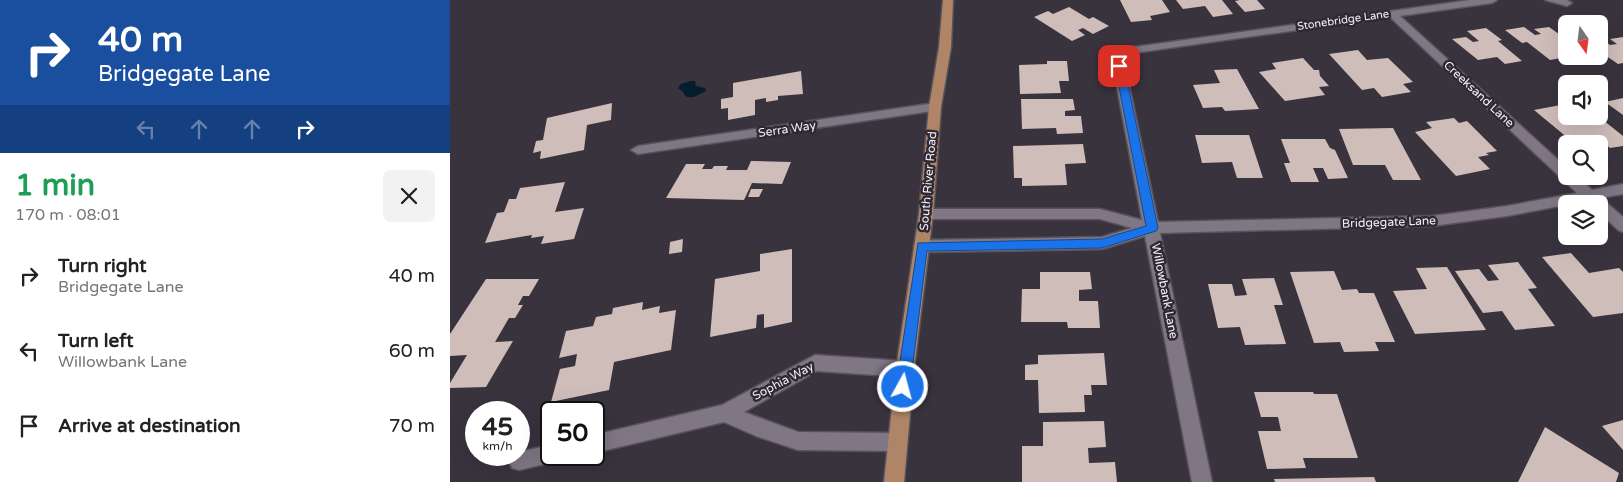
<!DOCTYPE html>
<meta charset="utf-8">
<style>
body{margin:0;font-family:"Varela Round",sans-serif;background:#f2f2f2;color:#222;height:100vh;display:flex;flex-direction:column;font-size:19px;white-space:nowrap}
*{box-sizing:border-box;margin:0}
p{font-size:16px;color:#767676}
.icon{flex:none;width:28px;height:28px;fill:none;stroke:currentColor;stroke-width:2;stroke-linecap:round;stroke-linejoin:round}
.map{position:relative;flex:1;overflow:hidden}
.drawer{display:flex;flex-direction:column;background:#fff;width:450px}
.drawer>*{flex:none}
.top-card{background:#1a4fa0;color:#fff;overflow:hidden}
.needle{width:32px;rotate:166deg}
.controls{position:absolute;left:1108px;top:15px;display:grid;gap:10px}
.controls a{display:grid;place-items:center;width:50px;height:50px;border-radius:8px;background:#fff;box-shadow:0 5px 20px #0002;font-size:25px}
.speed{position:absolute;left:15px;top:401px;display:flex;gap:10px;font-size:25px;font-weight:700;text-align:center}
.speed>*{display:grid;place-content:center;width:65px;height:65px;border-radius:50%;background:#fff;box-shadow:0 5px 20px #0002;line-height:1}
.speed small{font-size:12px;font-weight:400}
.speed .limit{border:2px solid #111;border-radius:8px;background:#fff;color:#111}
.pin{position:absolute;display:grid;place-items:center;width:42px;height:42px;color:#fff;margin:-21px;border-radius:10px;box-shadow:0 2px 8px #0006}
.me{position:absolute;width:55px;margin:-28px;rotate:7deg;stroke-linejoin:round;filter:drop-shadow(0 0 4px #0008)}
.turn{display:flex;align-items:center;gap:18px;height:105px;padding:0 15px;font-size:22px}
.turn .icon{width:65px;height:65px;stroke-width:2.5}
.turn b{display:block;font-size:35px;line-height:42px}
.lanes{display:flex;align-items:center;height:48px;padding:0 15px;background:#0003;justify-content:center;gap:25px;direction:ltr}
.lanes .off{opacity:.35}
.round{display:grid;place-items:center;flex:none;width:52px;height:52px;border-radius:8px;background:#f2f2f2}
.overview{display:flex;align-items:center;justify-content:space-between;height:85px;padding:0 15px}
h1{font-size:30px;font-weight:700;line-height:38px;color:#1e9e55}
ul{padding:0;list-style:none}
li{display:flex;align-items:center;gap:15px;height:75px;padding:0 15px}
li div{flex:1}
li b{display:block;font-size:19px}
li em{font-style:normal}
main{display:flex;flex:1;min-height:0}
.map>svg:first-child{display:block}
.water{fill:#031f2e}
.building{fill:#cfbdba}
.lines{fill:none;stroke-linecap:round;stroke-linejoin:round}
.minor-casing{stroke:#58525b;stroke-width:3}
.major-casing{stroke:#58525b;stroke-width:3}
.minor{fill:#7f7784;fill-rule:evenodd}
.major{fill:#b08567;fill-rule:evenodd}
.route{fill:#1a73e8;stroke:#114b97}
.labels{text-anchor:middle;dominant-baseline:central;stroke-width:5;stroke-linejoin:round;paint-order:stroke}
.far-street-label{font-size:11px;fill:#f5f0f8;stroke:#2f2933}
.street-label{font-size:12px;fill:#f5f0f8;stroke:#2f2933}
</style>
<main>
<section class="drawer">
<div class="top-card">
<div class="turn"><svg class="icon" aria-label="right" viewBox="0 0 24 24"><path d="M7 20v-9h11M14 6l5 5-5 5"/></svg><div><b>40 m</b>Bridgegate Lane</div></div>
<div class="lanes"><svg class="icon off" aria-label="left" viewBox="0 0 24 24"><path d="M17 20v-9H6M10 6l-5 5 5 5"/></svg><svg class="icon off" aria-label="ahead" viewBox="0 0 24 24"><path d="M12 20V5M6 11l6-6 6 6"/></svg><svg class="icon off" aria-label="ahead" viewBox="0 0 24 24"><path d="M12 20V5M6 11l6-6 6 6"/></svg><svg class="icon" aria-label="right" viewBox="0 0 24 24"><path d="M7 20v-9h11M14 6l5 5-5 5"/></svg></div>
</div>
<div class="overview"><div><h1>1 min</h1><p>170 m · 08:01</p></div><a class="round"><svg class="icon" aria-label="close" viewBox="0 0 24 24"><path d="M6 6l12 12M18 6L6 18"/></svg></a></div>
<ul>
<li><svg class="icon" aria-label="right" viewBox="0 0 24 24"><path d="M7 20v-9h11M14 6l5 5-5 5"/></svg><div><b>Turn right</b><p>Bridgegate Lane</p></div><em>40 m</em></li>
<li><svg class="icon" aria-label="left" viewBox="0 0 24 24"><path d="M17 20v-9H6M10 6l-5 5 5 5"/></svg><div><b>Turn left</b><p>Willowbank Lane</p></div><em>60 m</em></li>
<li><svg class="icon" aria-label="arrive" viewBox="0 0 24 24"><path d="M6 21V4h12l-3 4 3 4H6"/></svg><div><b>Arrive at destination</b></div><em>70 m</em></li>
</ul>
</section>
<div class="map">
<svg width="1173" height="482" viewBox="0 0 1173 482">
<rect width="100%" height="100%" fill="#39333e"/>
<path class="water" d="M241,81H245L246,86L255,88L256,91C249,94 243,100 235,96L233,92L228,88L231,84Z"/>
<path class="building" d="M670,0H712L720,12L700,16L702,20L681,22Z
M726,0H772L783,14L763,17L755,6L733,9Z
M790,0H807L815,9L795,12L785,1Z
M619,7L639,19L643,17L659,26L643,34L633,28L628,30L635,35L622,41L584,17L598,11L603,14Z
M1074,27L1085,35L1091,34L1084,29L1099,27L1116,39V48H1113L1116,51V57L1100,60L1077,42L1072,43L1055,30Z
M1036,28L1052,40L1048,41L1072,61L1055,64L1047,57L1028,60L1002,39L1016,37L1023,42L1029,41L1017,31Z
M1149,37L1160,45L1167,44L1160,39L1173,37V63L1168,64L1149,51Z
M908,50L917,60L938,58L963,82L953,84L961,92L932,97L924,88L912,90L879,54Z
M853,58L864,70H869L870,76L879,86L869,87L875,95L835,101L809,72L826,69L822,63Z
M597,61H617L619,81H609L611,93L570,94L569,65L597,64Z
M787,69L809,109L775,111L772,107L753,108L743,85L770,83L764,70Z
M351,71L353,94L328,96V100L316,102V98L305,100V115L278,120V108L271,109V99L283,97V83Z
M1173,98V115L1155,102Z
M571,99H623L625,110L615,111V116H631L633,133L607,134L606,128L572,129Z
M162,103L161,120L137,125L134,150L90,159L91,151L83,153L86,141L93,140L97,118Z
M1116,104V116H1148L1173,136V146L1160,148L1144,135L1119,139L1084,110Z
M1004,118L1009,123L1017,121L1047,151L1036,153L1039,155L1028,157L1040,169L1006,176L965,132L982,128L976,122Z
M943,128L971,180H943L935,165H903L889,129Z
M745,135H799L813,178H787L782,162L752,163Z
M831,139H875L880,148L885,150L898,178L878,179L873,168H863L869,182H841L834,163H840Z
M633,144L636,163L615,164L617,185L572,186V178H564L563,146Z
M301,161L341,162L332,184L302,183L294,200L216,198L236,164H255L252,169H262L264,166H278L276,170H297Z
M115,182L105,212L134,208L124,239L91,244L94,236L81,238L82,235L35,243L47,213L54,212L59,199H66L70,188Z
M301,189H313L309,197H298Z
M233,239L232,252L219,254L220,242Z
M342,249V322L314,328V314L307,315L306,328L260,337L265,279L310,271V254Z
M1121,253L1139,273L1169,268L1173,272V313L1143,317L1092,257Z
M1068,262L1087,288L1078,289L1105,326L1065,330L1052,311L1033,313L1005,271L1029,269L1038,281L1049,280L1038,265Z
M997,267L1036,330L965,334L943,291L977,289L966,268Z
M884,271L892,290L907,289L909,293H924L945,342H925L929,351L894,352L890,342L864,343L840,272Z
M590,272H640L642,289L629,290V301H648L650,328H618L617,322H571L572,289H590Z
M824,278L833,305H824L836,344L795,345L790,327L768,328L758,284H782L785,296L797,295L792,279Z
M36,279H89L79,296H73L68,305H73L65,318H59L45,342L63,341L36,387L0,388V383L17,355L0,356V334Z
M193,302L192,310L210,306L209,313L226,310L221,350L164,362L159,390L101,402L110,369L125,366L127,354L109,358L116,331L143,326L146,317L162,314L163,308Z
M654,353L657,385H641L642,395H634L635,412L589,413L588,380H575V365L588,364V355Z
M804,392H863L864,394H887L908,458H853L856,468L817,469L808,431H831L828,417H811Z
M1173,420V450L1152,426Z
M654,421L656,447L638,448L639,463L665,462L667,482H572V446H593V422Z
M1095,427L1169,473L1166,482H1068Z
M924,477L926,482H825L824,479Z"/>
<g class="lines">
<defs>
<path id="minor" d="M1020,0H1047L1042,3L950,16L1116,167V176H1127L1142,190L1173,184V194L1151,198L1173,217V232L1168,230L1149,212V204H1139L1136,201L1057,216L982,226L710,233L762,482H742L695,236L652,249L472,252L467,250L464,246L467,242L472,240L652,237L682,228L650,219H476L471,218L469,214L471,210L476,209H650L692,220L663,66L668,53L677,48ZM940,17L1127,193L1057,206L982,216L708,222L675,66L677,57L684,53Z
M1095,0H1117L1122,3L1117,6Z
M485,103L491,107L489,110L188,154L181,150L188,146Z
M365,355L455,361L461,363L464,369L461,375L455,377L367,371L294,412L348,432L446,433L453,436L455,442L453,448L446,451L348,450L306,436L274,422L144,453V435L272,405Z
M101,445V455H110L108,461L69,470L62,468L59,461L62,455H69V452Z"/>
<path id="major" d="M493,0H503L501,47L491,107L483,214L464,369L454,482H434L446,369L469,214L479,107L489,47Z"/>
</defs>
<use href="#minor" class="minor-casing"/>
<use href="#major" class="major-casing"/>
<use href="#minor" class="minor"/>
<use href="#major" class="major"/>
</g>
<path class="route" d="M669,63L674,66L708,228L706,231L652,248L477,251L460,387L458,391L453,393L448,391L446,387L468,243L652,239L696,226L665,66Z"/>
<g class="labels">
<g class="far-street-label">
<text transform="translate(893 20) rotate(-8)">Stonebridge Lane</text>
</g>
<g class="street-label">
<text transform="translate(1029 94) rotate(43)">Creeksand Lane</text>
<text transform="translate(337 129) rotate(-8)">Serra Way</text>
<text transform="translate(478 181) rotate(-85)">South River Road</text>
<text transform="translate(939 222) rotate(-2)">Bridgegate Lane</text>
<text transform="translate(715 291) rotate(79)">Willowbank Lane</text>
<text transform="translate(333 381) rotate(-28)">Sophia Way</text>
</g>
</g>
</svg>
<div class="controls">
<a><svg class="needle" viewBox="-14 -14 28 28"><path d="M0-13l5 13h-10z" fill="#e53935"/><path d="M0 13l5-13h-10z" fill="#767676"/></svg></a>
<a><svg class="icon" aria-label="sound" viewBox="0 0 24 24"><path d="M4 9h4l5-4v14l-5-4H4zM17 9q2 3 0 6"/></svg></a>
<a><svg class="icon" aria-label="search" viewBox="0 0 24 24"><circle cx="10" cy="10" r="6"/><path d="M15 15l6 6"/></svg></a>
<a><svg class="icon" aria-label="layers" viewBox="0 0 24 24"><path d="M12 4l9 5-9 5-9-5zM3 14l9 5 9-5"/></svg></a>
</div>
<div class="speed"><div>45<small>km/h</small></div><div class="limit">50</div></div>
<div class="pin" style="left:669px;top:66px;background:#d93025"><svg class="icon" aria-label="arrive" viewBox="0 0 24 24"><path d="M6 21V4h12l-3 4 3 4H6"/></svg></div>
<svg class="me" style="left:453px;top:387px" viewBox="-20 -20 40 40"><circle r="17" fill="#1a73e8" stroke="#fff" stroke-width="3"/><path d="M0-11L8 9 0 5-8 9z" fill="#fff"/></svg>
</div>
</main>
